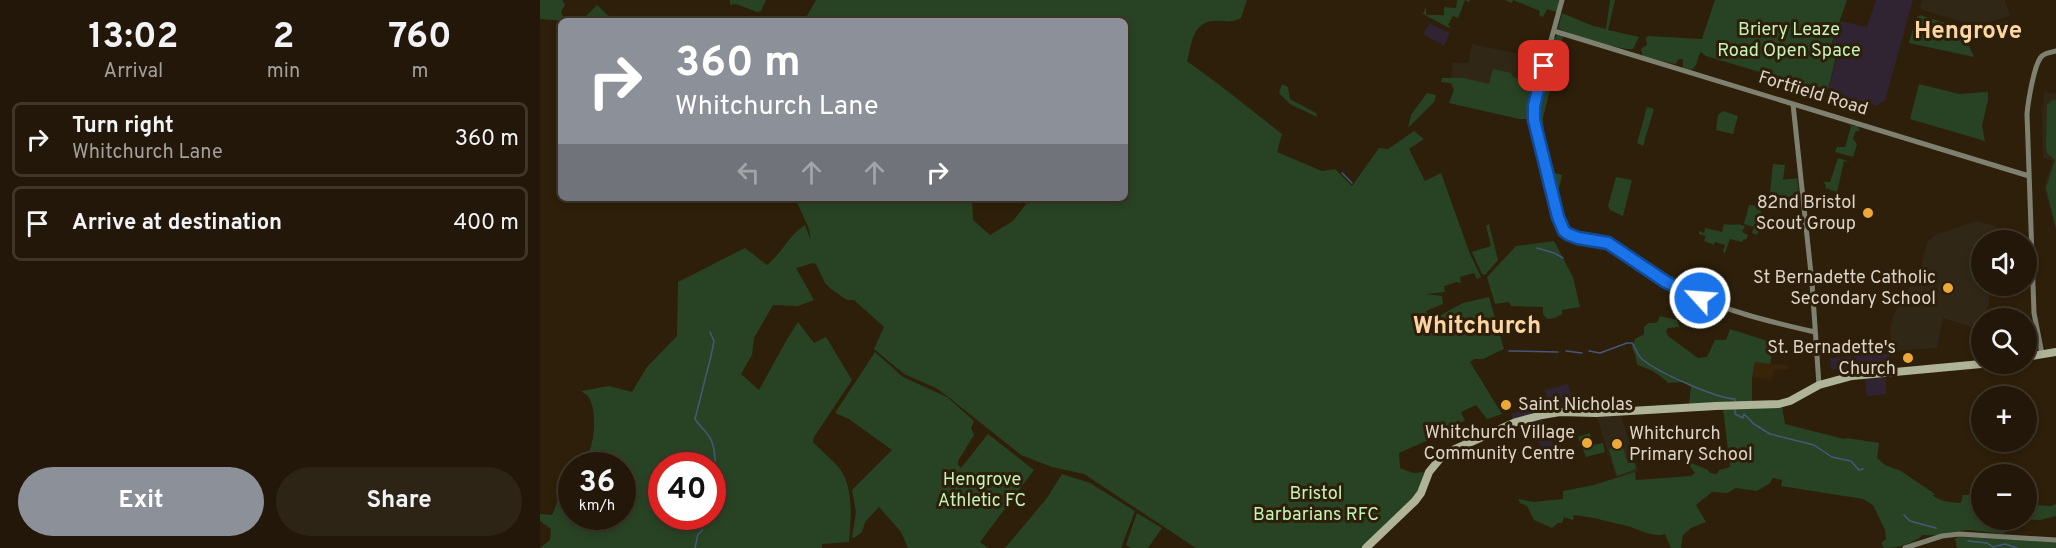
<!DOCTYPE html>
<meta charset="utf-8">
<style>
body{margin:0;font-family:Overpass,sans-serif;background:#2e2416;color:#f1f3f6;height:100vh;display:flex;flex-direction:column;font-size:22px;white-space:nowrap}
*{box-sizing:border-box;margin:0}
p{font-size:20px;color:#a29f9c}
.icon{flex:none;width:33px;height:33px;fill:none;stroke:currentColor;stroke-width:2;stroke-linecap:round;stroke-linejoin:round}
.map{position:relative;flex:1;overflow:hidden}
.drawer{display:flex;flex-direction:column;background:#221708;width:540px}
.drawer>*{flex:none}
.top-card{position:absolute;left:18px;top:18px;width:570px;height:183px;border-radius:9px;box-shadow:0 3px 9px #0003,0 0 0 2px #3f3629;background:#8c9099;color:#fff;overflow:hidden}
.controls{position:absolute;left:1431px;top:230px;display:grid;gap:12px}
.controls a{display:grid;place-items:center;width:66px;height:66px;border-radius:50%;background:#221708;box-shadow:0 3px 9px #0003,0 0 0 2px #3f3629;font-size:30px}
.speed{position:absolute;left:18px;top:452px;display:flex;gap:12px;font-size:30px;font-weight:700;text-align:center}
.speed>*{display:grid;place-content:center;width:78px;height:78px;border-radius:50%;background:#221708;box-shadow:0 3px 9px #0003,0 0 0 2px #3f3629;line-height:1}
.speed small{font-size:15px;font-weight:400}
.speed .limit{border:9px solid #d22;background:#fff;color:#111}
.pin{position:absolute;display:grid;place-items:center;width:51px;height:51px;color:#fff;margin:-26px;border-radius:12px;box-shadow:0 3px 9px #0006}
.me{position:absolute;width:66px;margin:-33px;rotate:296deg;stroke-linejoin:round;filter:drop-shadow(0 0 4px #0008)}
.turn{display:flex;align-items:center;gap:21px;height:126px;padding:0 18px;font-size:27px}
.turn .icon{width:78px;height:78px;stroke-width:2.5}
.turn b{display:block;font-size:42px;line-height:51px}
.lanes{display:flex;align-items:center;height:57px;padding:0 18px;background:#0003;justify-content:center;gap:30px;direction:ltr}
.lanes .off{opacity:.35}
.eta{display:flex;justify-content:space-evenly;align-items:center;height:102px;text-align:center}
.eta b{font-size:36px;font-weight:700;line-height:42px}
.cta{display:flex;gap:12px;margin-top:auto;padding:12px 18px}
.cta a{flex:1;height:69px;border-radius:36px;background:#8c9099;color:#fff;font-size:24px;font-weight:700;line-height:69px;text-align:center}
.cta a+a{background:#2e2416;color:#f1f3f6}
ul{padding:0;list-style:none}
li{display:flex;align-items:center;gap:18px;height:75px;margin:0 12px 9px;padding:0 6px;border:3px solid #3f3629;border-radius:9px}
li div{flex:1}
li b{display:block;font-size:22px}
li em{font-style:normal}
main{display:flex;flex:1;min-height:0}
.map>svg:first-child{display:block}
.commercial{fill:#302432}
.built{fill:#382509}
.education{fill:#302717}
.green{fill:#284323;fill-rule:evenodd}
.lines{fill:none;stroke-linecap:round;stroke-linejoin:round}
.stream{stroke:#46577b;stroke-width:1.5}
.secondary{stroke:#7e816f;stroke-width:5}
.highway{stroke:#afb397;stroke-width:8}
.route-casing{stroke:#114b97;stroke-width:15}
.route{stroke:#1a73e8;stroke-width:10}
.poi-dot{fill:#eca93a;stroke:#2d1f0a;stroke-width:2}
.labels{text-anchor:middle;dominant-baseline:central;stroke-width:6;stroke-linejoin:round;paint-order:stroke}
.park-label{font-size:18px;fill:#c3f4b9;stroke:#2d1f0a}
.street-label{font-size:18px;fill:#ddd4c7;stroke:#2d1f0a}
.poi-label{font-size:18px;fill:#ddd4c7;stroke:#2d1f0a;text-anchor:end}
.district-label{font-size:24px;font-weight:bold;fill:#fcd6a2;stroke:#2d1f0a}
</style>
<main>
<section class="drawer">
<div class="eta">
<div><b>13:02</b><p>Arrival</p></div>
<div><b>2</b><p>min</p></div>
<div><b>760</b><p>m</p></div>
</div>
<ul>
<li><svg class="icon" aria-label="right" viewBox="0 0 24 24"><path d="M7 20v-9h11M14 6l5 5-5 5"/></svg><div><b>Turn right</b><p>Whitchurch Lane</p></div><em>360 m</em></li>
<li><svg class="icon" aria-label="arrive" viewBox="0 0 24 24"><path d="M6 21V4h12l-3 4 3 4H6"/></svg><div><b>Arrive at destination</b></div><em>400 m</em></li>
</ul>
<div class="cta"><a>Exit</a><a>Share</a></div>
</section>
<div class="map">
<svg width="1516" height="548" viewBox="0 0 1516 548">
<rect width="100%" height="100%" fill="#2d1f0a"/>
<path class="commercial" d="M1336,0H1373L1345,100L1337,106L1288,92L1298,52L1290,49L1301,21L1327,27Z
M891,24L910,33L904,46L883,34L888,25Z
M1349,353V366L1291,370L1290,358Z
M1346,378V394L1327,396L1325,379Z
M1028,384L1036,409L1023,408L1005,411L1003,405L1006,402L1004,397L1007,395L1004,390Z
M990,407L994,418L1002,417L1019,458L1006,459L996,437L982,436L984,423L973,420L971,414Z"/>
<path class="built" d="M1215,361L1230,364L1248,365L1249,369L1234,370L1232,380L1212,377Z"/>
<path class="education" d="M1382,0H1465L1470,16L1447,23L1423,22L1382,10L1380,6Z
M932,44L999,58L1002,61L988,119H979L911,78L913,63H928Z
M1504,92L1515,94L1516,92V231L1504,187L1513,161L1503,158L1502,114Z
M1436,221L1458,227L1454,240H1442V285H1447L1445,291L1450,294L1446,318H1442L1441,323L1438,325H1432L1431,327L1403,318L1397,348L1352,351L1350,328L1353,316L1381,267L1387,242L1395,235Z
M1081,414L1098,472L1076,477L1056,415Z"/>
<path class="green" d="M0,0H22L25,5L21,12L25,21L0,19Z
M190,0H226L221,11L217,12L196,4L190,5Z
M276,0H707L701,18C688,24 686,20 673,21C652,23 652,44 647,61L681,86L742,134L737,152L782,171L795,169L812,186L839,148L848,149L874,131L884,139L869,149L885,181L901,173L930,254L941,277L937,279L934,273L920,277L921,283L917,282L904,286L905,292L886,294L902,296L903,304L886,311L892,320L923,303L949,297L964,349L943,359H934L930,362L962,414L947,419L936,405L921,412L925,421L919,423L926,440L922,441L920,436L916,434L914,425L906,427L905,433L897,439L895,437L859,453L860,468L873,473L884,472L879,490L874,497L822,548H656L544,474L512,467L481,455L407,396L396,388L364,374L334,349L344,327L314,300H307L291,289L285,283L276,264L273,263L256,268L274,300L258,306L233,305L214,338L212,355L201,374L219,390L246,341L258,322L274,343L286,337L312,380L274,437L273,442C281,451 292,459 300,469C314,489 311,519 309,542L282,544V548H0L10,540L11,529L0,521V514L12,515C20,500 20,482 31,469L32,516H82V465H37C40,462 44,459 47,455C55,443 56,415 51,402C50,397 46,394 41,391L69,386L92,392L107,367L137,336L138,282L205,248L227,265C242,253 249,235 265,225L271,241L269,229L255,198H432L433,220L450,235L473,221L486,204L478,198H585V21H264ZM122,465H172V516H122Z
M917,0H930L929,2L925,0L918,18L913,16L908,25L910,26L909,28L883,14L886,6V15H904V7L916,8Z
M965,0H1020L1017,12L1007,9L1003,17L999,15L1000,11L973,0L972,3Z
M1070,0H1075L1068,30L1099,37L1093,49C1083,51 1027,34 1018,28L1022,13L1053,26L1066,29Z
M1175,0H1307L1290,48L1297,52L1288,90L1268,84L1262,88L1223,73L1166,56L1161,52C1156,58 1159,66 1151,70L1143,68V59H1139L1135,64L1103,56L1101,49L1107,45L1106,38L1108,36L1162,39Z
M57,5L74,21H41Z
M1380,15C1412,25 1434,35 1467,21L1468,23L1428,44L1434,57L1369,43L1376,18Z
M1018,35L1023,36L1003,118L1004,141L1012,172L1022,175C1021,183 1017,193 1017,199C1016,222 1033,234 1053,237L1034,235L1023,225L996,112L997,98L1014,38Z
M953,69L971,73L973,77L998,82L988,119H979L909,103L914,90L911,83L901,82L902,78H924L949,84Z
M742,84L748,87L750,99L776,113L777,117L750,104L739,93Z
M1379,84L1419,94L1448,92V100L1442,126L1445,141L1370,119Z
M887,93L896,95L894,102L868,128L871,115Z
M1512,100H1516V228L1506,188L1515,160L1507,153L1506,147L1507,105Z
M1107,107L1114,109L1103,146L1097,143Z
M1183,111L1198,116L1193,134L1176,130L1178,115Z
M1309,124L1312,126H1317L1320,130L1315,132L1313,139L1317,144L1313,157L1295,152L1297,147H1305L1311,127Z
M1298,158L1311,162L1304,161L1297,192L1285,188L1286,185L1283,182H1290Z
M1233,164L1245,165L1243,180L1257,178L1260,200L1229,203Z
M1076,177L1092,180L1083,216L1070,210L1068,206Z
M1209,205L1221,206V225L1217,235L1212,233L1214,227L1204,224Z
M949,224L958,260L945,275L942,274L932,252L951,246L946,226Z
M1184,224C1192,226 1197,223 1205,226L1202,232L1208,235L1206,240L1204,239L1202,242L1190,239L1185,253L1183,252L1185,245L1175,242L1174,245L1164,241L1166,236L1159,234V231L1164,233L1165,228L1182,232Z
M1014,241L1033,277L1040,307L1022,310V314L1015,318L1007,319L1003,314V307L971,306L969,302L955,304L947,277L976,246Z
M1120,316L1137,320L1139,327L1128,328L1126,331L1128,336L1158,358L1167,357L1175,340H1186L1190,329L1234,343L1230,364L1215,362L1212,377V402L1151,404L1149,403L1151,387L1143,382L1128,383C1118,373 1110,369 1097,365L1095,354L1092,348L1095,339L1104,334V327L1109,323H1115L1118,321Z
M335,352L363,377L407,397L434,421L431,428L434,435L418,461V465L421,468L448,434L494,470L440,542L448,548H368L361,532L339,507L325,522L322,532L314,538L312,537L316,512L312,490L352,450L309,419L295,413Z
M1242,406L1245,424L1304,439L1307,438L1339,443L1337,458L1345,465L1361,471L1392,492L1395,495H1392C1401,502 1410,502 1421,503L1423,495H1441L1442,519H1467L1464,534C1453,533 1441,531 1430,530C1415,530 1398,537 1383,535C1372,544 1359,548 1344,548L1341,543L1346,539L1345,530L1333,505L1323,499L1241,486L1242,480L1233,478L1230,483L1217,491L1196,488L1187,493L1172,492L1156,505L1166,522L1151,528L1143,535L1141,548H1131L1125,534C1113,538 1099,529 1087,526C1070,522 1052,517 1034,515L1033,520L1024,517L1022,523H1018L1012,528L994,520L987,506L980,503L978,499L994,502L1023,499V491L1054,485L1095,472L1096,480L1151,476L1155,473L1149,465L1151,463L1168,470L1170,473L1177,474L1179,470L1190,467L1183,408Z
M1050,433L1051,438L1042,440L1043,447L1063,443L1065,452L1046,457L1038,437Z
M1082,445L1088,463L1094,461L1096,469L1077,476L1069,449Z
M522,474L550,483L595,511L581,548H465L507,498Z
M1487,499L1494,500L1496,505L1511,506L1516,504V516L1500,520L1477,519H1486Z
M597,513L622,528L608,548H591L586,545Z
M1418,537L1516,542V548H1417L1415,539Z"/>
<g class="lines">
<path class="stream" d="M802,173L812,183
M997,248L1014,253L1023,258
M170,332L174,341L171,356L155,419C160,427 169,433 172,442C176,453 177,482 172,493
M969,351L1018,352
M1026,351L1042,353
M1049,351L1060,353L1087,343H1092C1096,348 1097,355 1102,359C1117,372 1175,398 1195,399V403
M1195,408V414L1203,418L1204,414L1214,424L1230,434L1274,445L1292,457L1311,461L1319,470L1323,469
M1364,515L1370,521L1396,528
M1428,541L1447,543L1453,547L1465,544L1477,548
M155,548L158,534L162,531V516"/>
<path class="secondary" d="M1022,0L995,99L994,113L1018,217C1029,248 1048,233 1070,244C1096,258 1117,278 1144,291C1185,311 1231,322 1275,332
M1014,31L1489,176
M1253,104L1272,283L1279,385
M1502,354L1494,313L1487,114C1488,103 1494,63 1502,56C1505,53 1512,52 1516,51
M1365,548L1402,536L1419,534L1516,540"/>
<path class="highway" d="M1486,357L1516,352
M826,548L875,501L881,493L889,472L904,454L976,422L1002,415L1020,412L1056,413L1176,406L1239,404L1250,401L1279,385L1312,376L1452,363"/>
</g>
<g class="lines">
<defs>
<path id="route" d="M1004,66L994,106V120L1018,217L1024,231L1028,234L1038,238L1068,243L1126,282L1160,298"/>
</defs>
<use href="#route" class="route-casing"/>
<use href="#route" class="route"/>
</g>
<g class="poi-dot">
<circle cx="1328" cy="213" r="6"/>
<circle cx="1408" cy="288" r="6"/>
<circle cx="1368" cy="358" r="6"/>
<circle cx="966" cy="405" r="6"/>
<circle cx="1047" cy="443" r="6"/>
<circle cx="1077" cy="444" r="6"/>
</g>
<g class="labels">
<g class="park-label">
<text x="1249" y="30">Briery Leaze<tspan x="1249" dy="21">Road Open Space</tspan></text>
<text x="442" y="480">Hengrove<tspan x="442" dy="21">Athletic FC</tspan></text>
<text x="776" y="494">Bristol<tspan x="776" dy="21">Barbarians RFC</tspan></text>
</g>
<g class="street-label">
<text transform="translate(1273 94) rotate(17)">Fortfield Road</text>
</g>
<g class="poi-label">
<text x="1316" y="203">82nd Bristol<tspan x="1316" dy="21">Scout Group</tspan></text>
<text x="1396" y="278">St Bernadette Catholic<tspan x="1396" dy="21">Secondary School</tspan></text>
<text x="1356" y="348">St. Bernadette's<tspan x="1356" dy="21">Church</tspan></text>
<text x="978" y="405" text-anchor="start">Saint Nicholas</text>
<text x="1035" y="433">Whitchurch Village<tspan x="1035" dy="21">Community Centre</tspan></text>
<text x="1089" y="434" text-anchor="start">Whitchurch<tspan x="1089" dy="21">Primary School</tspan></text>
</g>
<g class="district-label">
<text x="1428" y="32">Hengrove</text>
<text x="937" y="327">Whitchurch</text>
</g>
</g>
</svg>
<div class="controls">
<a><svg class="icon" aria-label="sound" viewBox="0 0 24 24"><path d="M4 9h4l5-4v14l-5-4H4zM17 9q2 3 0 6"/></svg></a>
<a><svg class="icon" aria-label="search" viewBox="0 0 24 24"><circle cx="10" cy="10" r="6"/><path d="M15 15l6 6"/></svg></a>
<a>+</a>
<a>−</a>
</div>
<div class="speed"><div>36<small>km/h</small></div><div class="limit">40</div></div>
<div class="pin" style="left:1004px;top:66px;background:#d93025"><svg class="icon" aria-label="arrive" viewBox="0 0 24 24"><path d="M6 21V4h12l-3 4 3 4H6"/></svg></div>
<svg class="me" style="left:1160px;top:298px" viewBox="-20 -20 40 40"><circle r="17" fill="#1a73e8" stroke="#fff" stroke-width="3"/><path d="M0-11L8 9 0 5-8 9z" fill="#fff"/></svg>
<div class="top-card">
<div class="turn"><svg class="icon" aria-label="right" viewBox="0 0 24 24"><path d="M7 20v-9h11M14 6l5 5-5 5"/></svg><div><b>360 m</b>Whitchurch Lane</div></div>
<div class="lanes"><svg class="icon off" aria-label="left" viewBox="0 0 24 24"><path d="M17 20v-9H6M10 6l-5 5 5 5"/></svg><svg class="icon off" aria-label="ahead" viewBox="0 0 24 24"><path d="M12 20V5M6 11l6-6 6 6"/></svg><svg class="icon off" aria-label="ahead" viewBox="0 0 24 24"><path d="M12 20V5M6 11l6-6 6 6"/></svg><svg class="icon" aria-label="right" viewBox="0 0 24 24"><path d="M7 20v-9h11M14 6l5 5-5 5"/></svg></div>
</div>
</div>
</main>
